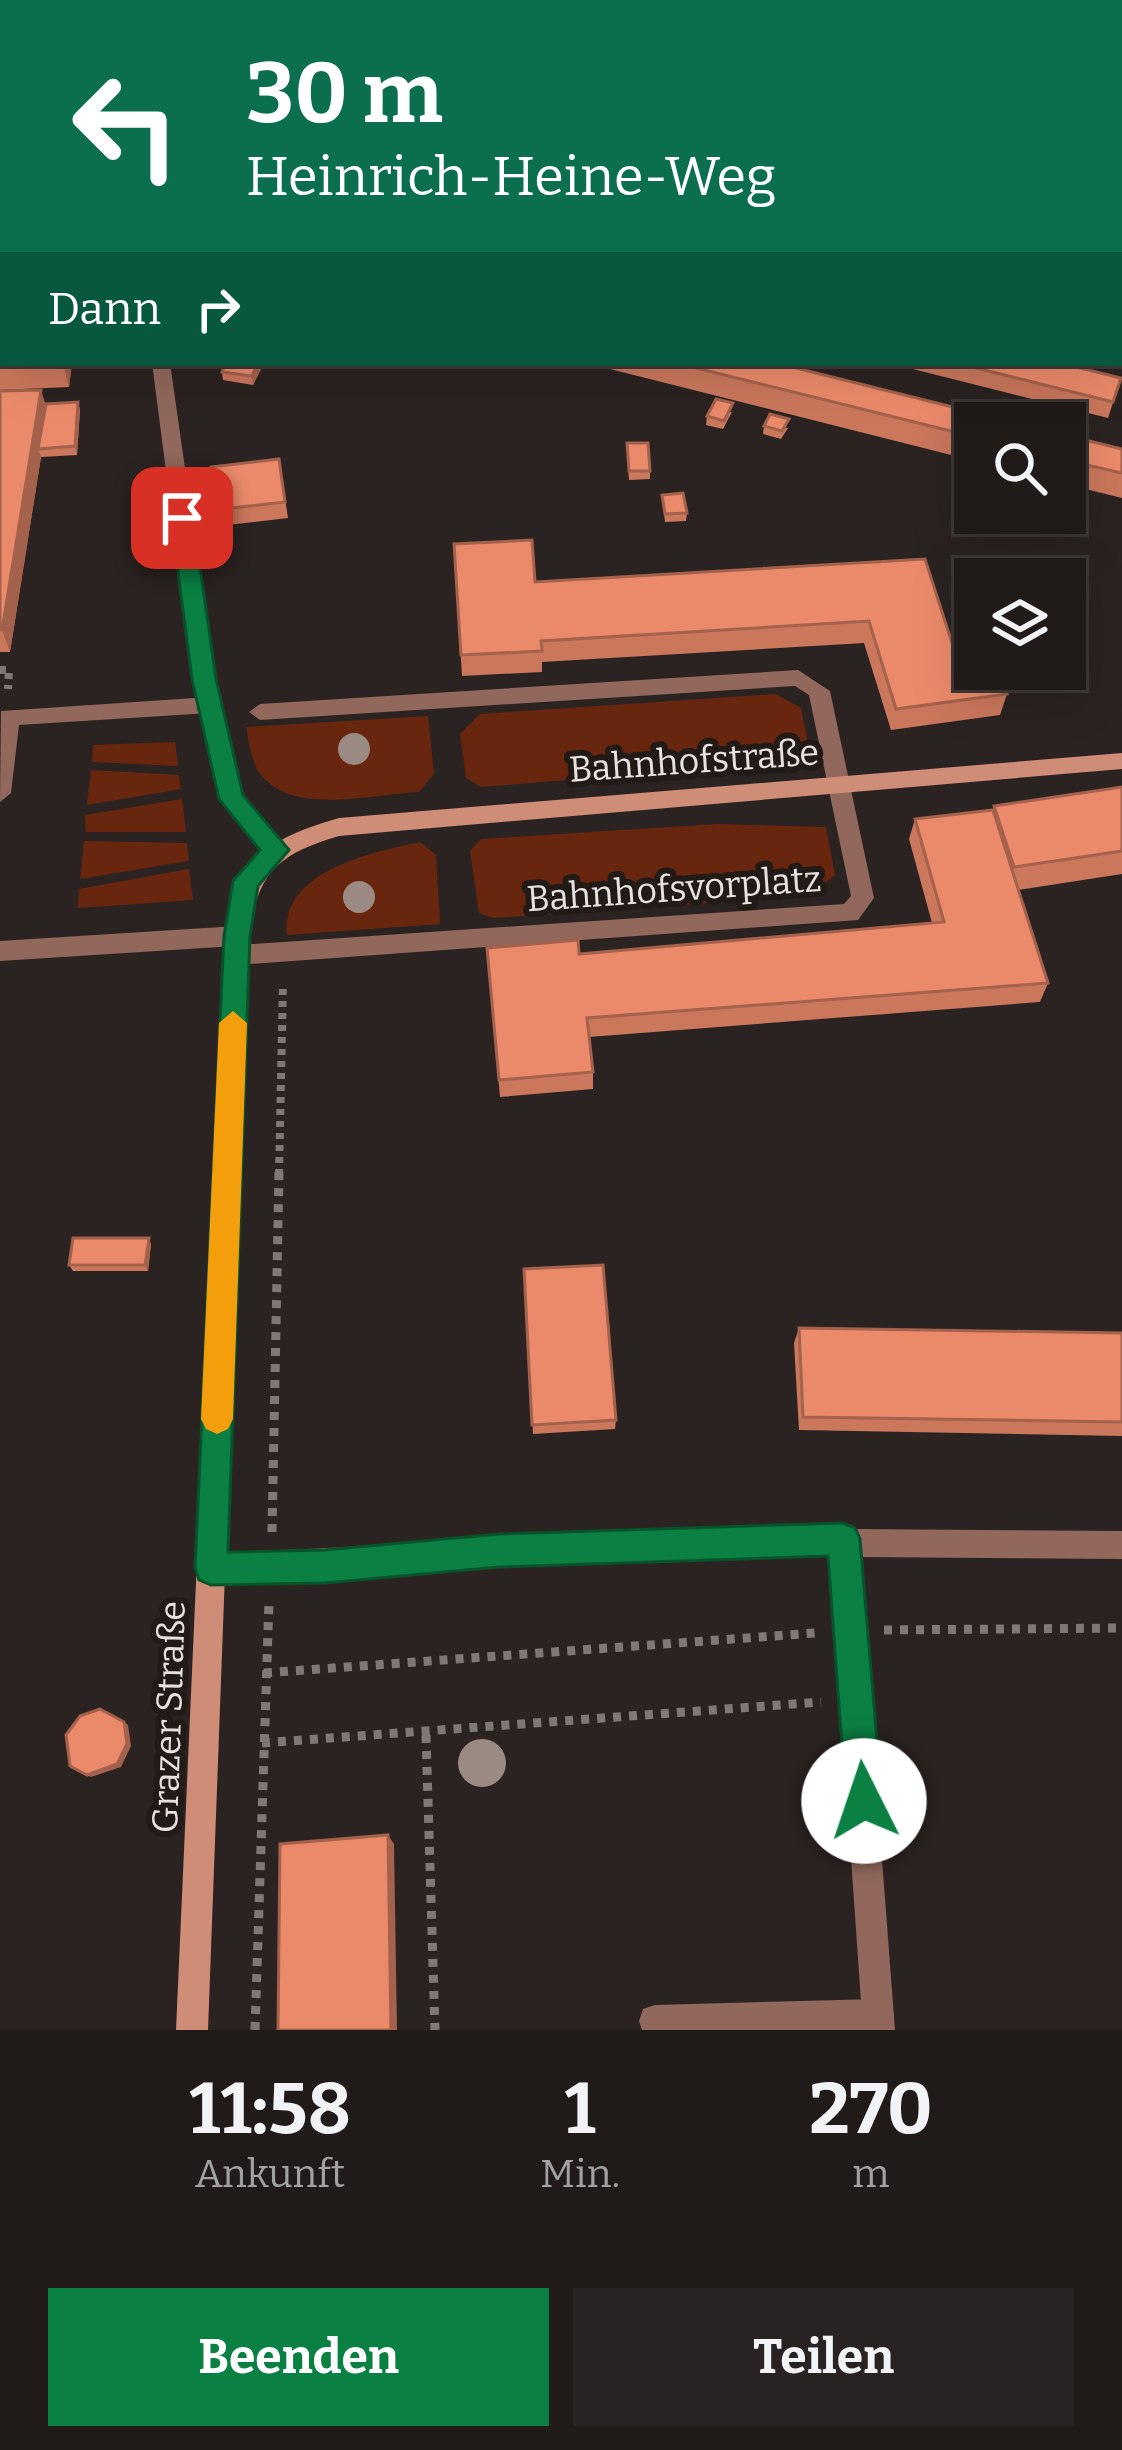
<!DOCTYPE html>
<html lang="de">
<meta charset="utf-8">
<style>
body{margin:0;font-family:Bitter,serif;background:#282322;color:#f1f3f6;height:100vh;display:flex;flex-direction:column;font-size:45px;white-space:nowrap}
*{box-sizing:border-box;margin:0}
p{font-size:39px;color:#a2a1a2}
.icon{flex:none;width:66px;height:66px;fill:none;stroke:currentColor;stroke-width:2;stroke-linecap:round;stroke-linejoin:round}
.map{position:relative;height:2030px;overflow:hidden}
.panel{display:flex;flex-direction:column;background:#201a19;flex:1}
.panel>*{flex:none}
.top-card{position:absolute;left:0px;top:0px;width:1122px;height:366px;box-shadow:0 12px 48px #0002,0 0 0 3px #3d3838;background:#0b6e4f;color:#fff;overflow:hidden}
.controls{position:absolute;left:954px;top:402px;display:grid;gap:24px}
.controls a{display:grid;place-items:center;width:132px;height:132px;border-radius:0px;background:#201a19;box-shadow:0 12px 48px #0002,0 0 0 3px #3d3838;font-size:60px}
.pin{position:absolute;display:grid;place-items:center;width:102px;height:102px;color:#fff;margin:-51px;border-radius:24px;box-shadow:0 6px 18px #0006}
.me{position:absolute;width:132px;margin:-66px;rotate:356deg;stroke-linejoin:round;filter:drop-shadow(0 0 9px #0008)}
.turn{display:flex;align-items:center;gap:42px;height:252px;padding:0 48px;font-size:54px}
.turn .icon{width:156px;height:156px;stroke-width:2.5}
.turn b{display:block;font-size:84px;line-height:102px}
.then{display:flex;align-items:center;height:114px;padding:0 48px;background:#0003;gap:24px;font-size:45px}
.eta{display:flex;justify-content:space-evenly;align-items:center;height:204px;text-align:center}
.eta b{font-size:72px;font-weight:700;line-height:84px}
.action{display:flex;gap:24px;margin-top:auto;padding:24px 48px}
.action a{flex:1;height:138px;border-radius:0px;background:#0b8043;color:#fff;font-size:48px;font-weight:700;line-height:138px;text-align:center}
.action a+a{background:#282322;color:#f1f3f6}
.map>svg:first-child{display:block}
.green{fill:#69260e}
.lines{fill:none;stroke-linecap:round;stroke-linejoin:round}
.path-far1{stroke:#7f7876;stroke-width:8;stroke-dasharray:6 6;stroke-linecap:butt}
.path{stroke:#7f7876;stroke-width:9;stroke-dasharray:8 8;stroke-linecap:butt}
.lane{fill:#91685b;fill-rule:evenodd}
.street{fill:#91685b;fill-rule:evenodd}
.secondary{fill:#cf8d78;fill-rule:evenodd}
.tree{fill:#9b8983}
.wall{fill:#ca775c}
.shaded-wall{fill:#a4614b}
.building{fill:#eb8a6b;stroke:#a4614b;stroke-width:3}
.route{fill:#0b8043;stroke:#07532c;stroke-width:3}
.slow{fill:#f59e0b}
.labels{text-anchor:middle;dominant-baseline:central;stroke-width:12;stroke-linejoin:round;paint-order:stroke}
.street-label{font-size:36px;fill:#e7e2e0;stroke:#211a17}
</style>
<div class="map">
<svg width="1122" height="2030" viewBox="0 0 1122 2030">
<rect width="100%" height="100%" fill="#2b2321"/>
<path class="green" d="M776,694L801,708L810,753L705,769L481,787L466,778L460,734L480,714Z
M428,716L434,774L419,792C373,794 289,817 259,772C251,760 249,741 246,727Z
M175,742L178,766L92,762L93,745Z
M91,770L179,775L181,789L87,805Z
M182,799L186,832H86L85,815Z
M718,824L826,827L835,875L809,896L494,918L479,913L470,851L481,839Z
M84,841L187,843L189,861L80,879Z
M420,842L436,855L440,924L287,935C280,871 373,852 420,842Z
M189,869L193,900L78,908L79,889Z"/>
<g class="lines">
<path class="path-far1" d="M0,670H9L8,689
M279,1175L283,983"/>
<path class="path" d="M272,1532L279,1172
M884,1630L1122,1628
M264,1673L815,1633
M426,1735L435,2030
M262,1743L821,1702
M255,2030L269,1601"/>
<path class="lane" d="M798,670L830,691L874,898L858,920L236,965L228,962L224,955L235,946L0,961V941L237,926L245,929L249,936L238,945L844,904L851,896L809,695L795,686L260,720L249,712L260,704Z
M210,697L221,705L210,713L19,725L11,793L0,802L1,711Z
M878,1999L890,2003L894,2015L890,2027L881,2030H642L639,2021L643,2009L655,2005Z"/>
<path class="street" d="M152,363H170L215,679L242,796L287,850L276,859L268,856L221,799L193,679Z
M843,1525L853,1529L1122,1531V1559L859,1557L895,2030H863L830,1557L712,1556L211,1582L201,1578L197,1568L201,1558L211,1554L712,1528L834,1529Z"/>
<path class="secondary" d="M1122,753V769L339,836C266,857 254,882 248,955L208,2030H176L224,955C232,867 255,842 339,818Z"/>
</g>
<g class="tree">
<circle cx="354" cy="749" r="16"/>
<circle cx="359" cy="897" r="16"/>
<circle cx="482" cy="1763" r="24"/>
</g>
<path class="wall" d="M0,296L72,363L69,387L0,390Z
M226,363H264L253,385L223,380L222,372Z
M586,363H776L975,423V461Z
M889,363H1060L1121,378L1108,418Z
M0,391L46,404L78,402L80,410L77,455L41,457L10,652H0Z
M732,412L723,429L706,425L707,416Z
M764,426L788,428L781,439L763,434Z
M1065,435L1122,449V498L1065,484Z
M627,451L650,471V479L629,480Z
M279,459L288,518L219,526L215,510Z
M662,495L687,513L686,521L665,522Z
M454,544L535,582L925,559L953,646L1007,694L1000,715L891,730L864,643L542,662V672L462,676Z
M1122,787V874L1018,890L1048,983L1040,1002L589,1037L593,1072V1089L500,1097L487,948L579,954L932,923L909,839L915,819L993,810L994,806Z
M151,1244L148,1271H73L69,1265Z
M524,1269L616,1420L615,1429L533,1434Z
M799,1328L1122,1333V1436L799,1430L794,1343Z"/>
<path class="shaded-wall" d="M63,363H72L69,387L63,364Z
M258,363H264L253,385L252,376Z
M41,390L48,412L38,449L41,457L10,652L2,630Z
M78,402L80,410L77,455L75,446Z
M149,1238L151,1244L148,1271L145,1265Z
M124,1722L128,1725L131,1746L121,1767L91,1777L87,1775Z
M388,1835L394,1844L397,2030H391Z"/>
<path class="building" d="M3,277V363L63,364L0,367V296Z
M226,363H258L252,376L222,372Z
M676,363H776L1017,423H975V437Z
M956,363H1060L1121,378L1113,402Z
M41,390L2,630H0V391Z
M716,399L733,403L724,421L707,416Z
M78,402L75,446L38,449L46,404Z
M770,414L789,419L782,431L764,426Z
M1065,435L1122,449V473L1065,460Z
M627,443H648L650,471H629Z
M279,459L285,502L215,510L211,467Z
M683,493L687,513L665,514L662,495Z
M532,540L535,582L925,559L953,646L975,645V669H996L1007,694L896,709L869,621L541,641L542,651L461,655L454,544Z
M1122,787V851L1014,867L994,806Z
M993,810L1048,983L587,1018L593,1072L499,1080L487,948L578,940L579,954L944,922L915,819Z
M73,1238H149L145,1265H69Z
M603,1265L616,1420L532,1425L524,1269Z
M799,1328L1122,1333V1422L803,1417Z
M100,1709L124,1722L127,1744L117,1764L87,1775L70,1766L66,1735L80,1716Z
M388,1835L391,2030H278L280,1844Z"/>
<path class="route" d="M182,511L193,518L216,679L243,795L289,850L258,886L250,936L228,1552L325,1550L499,1534L843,1523L855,1528L860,1539L882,1801L876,1813L864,1818L852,1813L846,1801L828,1556L499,1567L325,1583L211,1585L199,1580L195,1568L224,936L233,881L260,850L219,799L192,679L171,518Z"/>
<path class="slow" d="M233,1011L247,1023L233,1419L228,1429L217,1434L206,1429L201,1419L219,1023Z"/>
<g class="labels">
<g class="street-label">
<text transform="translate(694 761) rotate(-4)">Bahnhofstraße</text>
<text transform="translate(674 889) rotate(-4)">Bahnhofsvorplatz</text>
<text transform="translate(169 1717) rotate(-88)">Grazer Straße</text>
</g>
</g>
</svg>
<div class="controls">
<a><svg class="icon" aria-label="search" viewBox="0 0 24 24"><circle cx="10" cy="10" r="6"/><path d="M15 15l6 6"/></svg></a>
<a><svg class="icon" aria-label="layers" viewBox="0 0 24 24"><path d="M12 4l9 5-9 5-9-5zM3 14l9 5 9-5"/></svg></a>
</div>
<div class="pin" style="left:182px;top:518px;background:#d93025"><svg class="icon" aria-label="arrive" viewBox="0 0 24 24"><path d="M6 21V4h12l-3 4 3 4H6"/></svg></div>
<svg class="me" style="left:864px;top:1801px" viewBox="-20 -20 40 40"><circle r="19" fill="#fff"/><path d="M0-13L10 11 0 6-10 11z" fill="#0b8043"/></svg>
<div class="top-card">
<div class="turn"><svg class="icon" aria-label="left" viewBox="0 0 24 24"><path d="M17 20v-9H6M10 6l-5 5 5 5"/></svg><div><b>30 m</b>Heinrich-Heine-Weg</div></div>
<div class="then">Dann<svg class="icon" aria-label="right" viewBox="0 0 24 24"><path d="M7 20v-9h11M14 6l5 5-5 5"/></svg></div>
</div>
</div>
<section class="panel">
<div class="eta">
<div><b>11:58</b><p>Ankunft</p></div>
<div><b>1</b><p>Min.</p></div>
<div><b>270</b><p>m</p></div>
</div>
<div class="action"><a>Beenden</a><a>Teilen</a></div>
</section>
